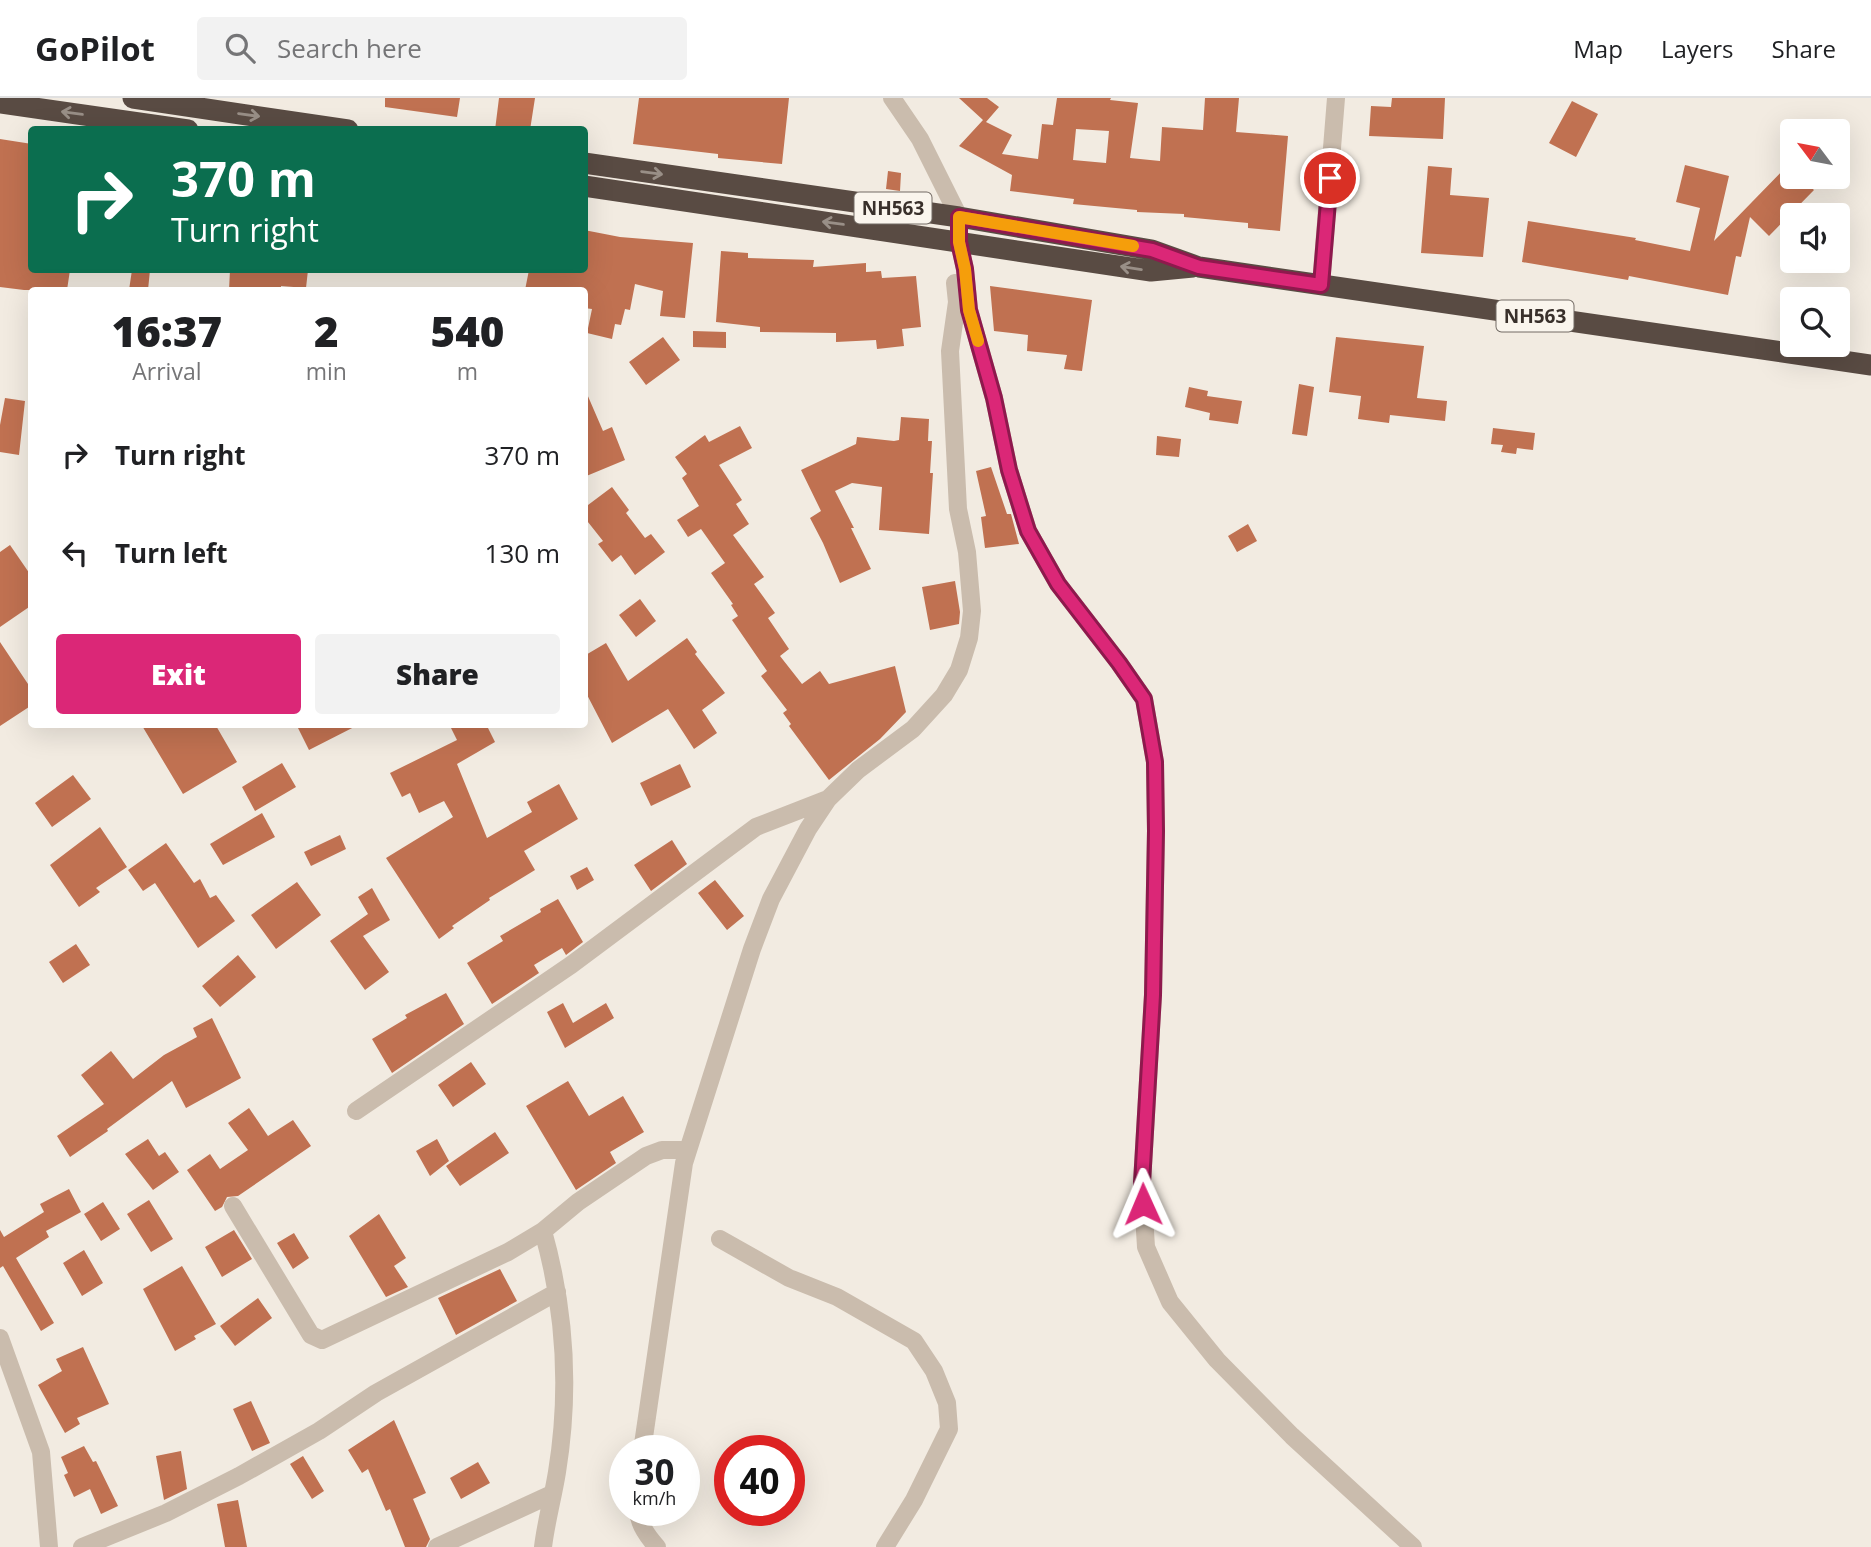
<!DOCTYPE html>
<style>
body{margin:0;font-family:"Open Sans",sans-serif;background:#f2f2f2;color:#202124;height:100vh;display:flex;flex-direction:column;font-size:26px;white-space:nowrap}
*{box-sizing:border-box;margin:0}
p{font-size:23px;color:#757577}
.icon{flex:none;width:38px;height:38px;fill:none;stroke:currentColor;stroke-width:2;stroke-linecap:round;stroke-linejoin:round}
.map{position:relative;flex:1;overflow:hidden}
.details{position:absolute;left:28px;top:189px;width:560px;height:441px;display:flex;flex-direction:column;background:#fff;border-radius:7px;box-shadow:0 7px 28px #0002}
.details>*{flex:none}
.guide{position:absolute;left:28px;top:28px;width:560px;height:147px;border-radius:7px;box-shadow:0 7px 28px #0002;background:#0b6e4f;color:#fff;overflow:hidden}
.needle{width:46px;rotate:302deg}
.tools{position:absolute;left:1780px;top:21px;display:grid;gap:14px}
.tools a{display:grid;place-items:center;width:70px;height:70px;border-radius:7px;background:#fff;box-shadow:0 7px 28px #0002;font-size:35px}
.speed{position:absolute;left:609px;top:1337px;display:flex;gap:14px;font-size:35px;font-weight:700;text-align:center}
.speed>*{display:grid;place-content:center;width:91px;height:91px;border-radius:50%;background:#fff;box-shadow:0 7px 28px #0002;line-height:1}
.speed small{font-size:18px;font-weight:400}
.speed .limit{border:10px solid #d22;background:#fff;color:#111}
.pin{position:absolute;display:grid;place-items:center;width:60px;height:60px;color:#fff;margin:-30px;border:4px solid #fff;border-radius:50%;box-shadow:0 2px 7px #0007}
.me{position:absolute;width:77px;margin:-38px;rotate:359deg;stroke-linejoin:round;filter:drop-shadow(0 0 5px #0008)}
.turn{display:flex;align-items:center;gap:24px;height:147px;padding:0 28px;font-size:32px}
.turn .icon{width:91px;height:91px;stroke-width:2.5}
.turn b{display:block;font-size:49px;line-height:60px}
.eta{display:flex;justify-content:space-evenly;align-items:center;height:119px;text-align:center}
.eta b{font-size:42px;font-weight:800;line-height:49px}
.action{display:flex;gap:14px;margin-top:auto;padding:14px 28px}
.action a{flex:1;height:80px;border-radius:7px;background:#db2777;color:#fff;font-size:28px;font-weight:800;line-height:80px;text-align:center}
.action a+a{background:#f2f2f2;color:#202124}
ul{padding:0;list-style:none}
li{display:flex;align-items:center;gap:21px;height:98px;padding:0 28px}
li div{flex:1}
li b{display:block;font-size:26px}
li em{font-style:normal}
header{display:flex;align-items:center;gap:42px;box-sizing:border-box;height:98px;padding:0 35px;background:#fff;border-bottom:2px solid #e0e0e0}
header strong{font-size:33px}
nav{display:flex;gap:38px;margin-inline-start:auto;font-size:24px}
.search{width:490px;height:63px;background:#f2f2f2;display:flex;align-items:center;gap:18px;box-sizing:border-box;padding:0 24px;border-radius:7px;color:#757577;font-size:26px}
.map>svg:first-child{display:block}
.building{fill:#c07151;fill-rule:evenodd}
.lines{fill:none;stroke-linecap:round;stroke-linejoin:round}
.minor{stroke:#cabcad;stroke-width:18}
.highway{stroke:#594b43;stroke-width:21}
.oneway{stroke:#998f87}
.route-casing{stroke:#8e194d;stroke-width:18}
.route{stroke:#db2777;stroke-width:12}
.slow{stroke:#f59e0b;stroke-width:12}
.labels{text-anchor:middle;dominant-baseline:central;stroke-width:6;stroke-linejoin:round;paint-order:stroke}
.shield{fill:#faf5ed;stroke:#736b65;stroke-width:2}
.shield-label{font-size:19px;font-weight:bold;fill:#39302b}
</style>
<header>
<strong>GoPilot</strong>
<div class="search"><svg class="icon" aria-label="search" viewBox="0 0 24 24"><circle cx="10" cy="10" r="6"/><path d="M15 15l6 6"/></svg>Search here</div>
<nav><a>Map</a><a>Layers</a><a>Share</a></nav>
</header>
<div class="map">
<svg width="1871" height="1449" viewBox="0 0 1871 1449">
<rect width="100%" height="100%" fill="#f2ebe1"/>
<path class="building" d="M385,0H460L457,19L385,9Z
M499,0H535L530,32H495Z
M639,0H789L782,66L718,60V56L633,46Z
M959,0H987L999,9L986,24L1012,37L1002,56L1038,61L1042,26L1053,27L1057,0H1111L1110,2L1138,5L1130,60L1160,63L1162,29L1203,32L1205,0H1239L1236,34L1288,38L1280,133L1248,130V125L1184,119V116L1137,114V112L1073,106L1074,101L1010,93L1012,77L959,48L983,22ZM1076,31L1109,33L1106,65L1073,62Z
M1392,0H1445L1443,41L1369,38L1371,8L1391,9Z
M1572,3L1598,16L1576,59L1549,45Z
M0,41L32,46V172H70L67,192H24L0,189Z
M1685,67L1729,78L1714,143L1788,67L1792,71V79H1800L1814,92L1769,138L1750,119L1741,159L1736,158L1728,197L1629,178L1628,182L1522,164L1528,123L1636,140L1635,142L1690,153L1700,110L1676,104Z
M1428,68L1452,70L1450,97L1489,100L1483,159L1421,155Z
M888,73L901,75L900,93L886,91Z
M584,132L620,139L693,145L685,220L660,218L663,193L635,186L630,212L625,211L621,227L615,226L612,241L587,235L592,211L584,210V192H525L529,172H584Z
M721,153L748,155V160L814,162L813,169L866,165V174L881,173L882,180L916,178L921,229L902,231L904,248L877,251L876,242L836,244V235L760,234V229L716,224Z
M132,172H150L148,192H129Z
M230,172H308L306,190L281,188V192H229Z
M990,188L1092,202L1082,273L1064,271L1067,257L1027,253L1028,237L994,233Z
M693,233L726,234V250L693,249Z
M663,239L680,262L646,287L629,264Z
M1336,239L1424,248L1417,300L1447,303L1445,323L1390,317L1389,325L1358,321L1361,298L1329,294Z
M1299,286L1314,289L1307,338L1292,336Z
M584,289L603,333L612,329L625,362L584,379Z
M1189,289L1208,293L1207,298L1242,303L1238,326L1209,322L1210,315L1185,309Z
M5,300L25,303L19,357L0,354V327Z
M901,319L929,321L928,343H932L930,375H933L929,436L879,432L882,389L852,385L835,393L854,430H851L871,471L840,485L823,445L810,420L821,413L801,372L856,346L857,339L894,343L899,342Z
M740,328L752,350L719,367L742,402L736,406L749,426L733,437L764,479L754,486L775,515L768,520L789,551L780,558L802,586L820,573L829,586L895,568L906,614L880,641L829,682L789,628L791,626L783,615L787,612L761,578L767,573L732,522L738,518L731,507L733,506L711,475L725,465L701,431L688,439L677,422L699,408L682,380L687,376L675,359L705,337L709,344Z
M1493,330L1535,335L1533,352L1517,350L1516,356L1501,354L1503,347L1491,346Z
M1157,338L1181,341L1179,359L1156,357Z
M991,369L1007,416H1011L1019,446L985,450L981,419L986,418L976,373Z
M612,389L629,412L626,415L645,440L651,436L665,454L635,477L621,457L612,464L598,446L603,443L584,419V410Z
M1248,426L1257,443L1237,454L1228,438Z
M10,447L32,479V507L0,529V454Z
M955,483L960,514L959,526L930,532L922,489Z
M640,501L656,523L636,539L619,517Z
M687,540L697,554L695,556L725,595L702,612L717,635L694,651L668,611L612,645L584,591V558L606,545L628,583Z
M0,544L32,592V607L0,628Z
M141,626H215L237,664L183,696Z
M296,626H360L309,652Z
M449,626H486L495,644L457,666L487,740L532,714L527,704L559,686L578,721L524,753L535,772L489,800L490,802L452,828L454,830L439,841L386,760L453,719L444,703L419,715L410,695L402,699L390,675L457,642Z
M282,665L296,689L255,713L242,689Z
M680,666L691,689L651,708L640,685Z
M73,677L91,701L52,729L35,705Z
M262,715L275,739L223,767L210,746Z
M100,729L127,769L96,790L100,794L79,809L50,767Z
M340,737L346,751L311,768L304,754Z
M672,742L687,766L651,793L634,767Z
M166,745L194,785L200,781L210,800L216,797L235,823L198,850L155,785L143,793L128,772Z
M587,769L594,782L577,792L570,778Z
M715,782L744,818L727,832L698,795Z
M297,784L321,817L276,851L251,817Z
M372,790L390,822L363,838L389,874L365,892L330,843L368,816L358,799Z
M558,801L583,844L566,857L562,850L534,867L539,875L492,906L467,865L503,843L500,838L541,814L540,811Z
M76,846L90,867L63,885L49,864Z
M238,857L256,879L220,909L202,888Z
M446,895L464,926L392,975L372,941L407,920L405,917Z
M563,905L573,925L606,905L614,920L565,950L547,914Z
M212,920L241,980L186,1010L172,983L107,1031L108,1033L70,1059L57,1038L104,1006L81,977L111,953L133,981L164,957L197,939L193,930Z
M471,964L486,986L453,1009L438,987Z
M568,983L589,1018L623,998L644,1034L610,1054L616,1065L576,1092L526,1008Z
M249,1010L268,1038L293,1022L311,1048L238,1098L227,1099L222,1109L215,1113L187,1072L210,1056L220,1071L248,1052L228,1025Z
M495,1034L509,1055L460,1088L446,1068Z
M148,1041L159,1058L165,1054L179,1074L153,1092L125,1056Z
M437,1041L449,1063L430,1078L416,1053Z
M69,1091L81,1114L46,1133L49,1139L16,1160L54,1225L41,1233L3,1168L0,1170V1132L4,1139L44,1114L40,1106Z
M149,1102L173,1141L151,1154L127,1116Z
M103,1104L120,1131L101,1143L84,1116Z
M379,1116L406,1160L394,1168L408,1189L386,1199L349,1138Z
M234,1132L252,1161L222,1179L205,1149Z
M294,1135L309,1160L293,1171L277,1145Z
M84,1152L103,1185L82,1198L63,1165Z
M182,1168L216,1226L194,1238L196,1241L175,1253L143,1191Z
M500,1171L517,1203L456,1237L438,1200Z
M258,1200L272,1220L235,1248L220,1228Z
M83,1249L109,1306L77,1320L80,1326L65,1335L38,1287L62,1273L56,1261Z
M251,1303L270,1345L252,1353L233,1311Z
M394,1322L426,1395L413,1401L430,1441L426,1449H405L390,1411L386,1413L368,1371L362,1375L348,1352Z
M84,1348L93,1364L96,1363L118,1408L101,1416L90,1391L74,1399L64,1377L68,1375L61,1359Z
M181,1353L187,1391L164,1402L156,1358Z
M303,1358L324,1393L312,1401L290,1366Z
M478,1364L490,1385L461,1401L450,1380Z
M238,1402L247,1449H225L217,1406Z"/>
<g class="lines">
<path class="minor" d="M892,0L920,41L959,119V144L965,171L969,212L994,300L1009,372L1028,433L1058,486L1119,565L1144,601L1155,664L1156,733L1153,897L1142,1085L1146,1149L1170,1204L1217,1262L1292,1338L1413,1449
M1321,187L1336,0
M356,1013L571,867L756,729L828,701
M233,1108L311,1237L322,1242L508,1154L543,1133L578,1104L646,1058L662,1052H688
M720,1141L789,1180L837,1199L914,1243L934,1273L947,1305L949,1331L914,1402L885,1449
M0,1240L41,1354L49,1449
M642,1353L684,1065L752,851L771,801L808,731L828,701L858,672L913,631L944,597L959,572L969,540L972,513L967,454L958,411L950,253L957,204L955,185
M638,1412C638,1425 648,1439 657,1449
M82,1449L166,1415L239,1378L319,1333L376,1295L557,1194
M437,1449L552,1396
M543,1449C546,1424 553,1399 557,1374C570,1294 565,1211 543,1133"/>
<path class="highway" d="M133,0L348,32
M0,5L188,32
M584,65L959,119L1152,152L1199,169L1871,267
M584,88L1151,173L1193,169"/>
</g>
<defs><path id="oneway-shaft" d="M-6 0H5M1.5-3L5.5 0L1.5 3" fill="none" stroke-width="1.6" stroke-linecap="round" stroke-linejoin="round" transform="scale(1.75)"/></defs>
<g class="oneway">
<use href="#oneway-shaft" transform="translate(72 15) rotate(-172)"/>
<use href="#oneway-shaft" transform="translate(249 17) rotate(8)"/>
<use href="#oneway-shaft" transform="translate(652 75) rotate(8)"/>
<use href="#oneway-shaft" transform="translate(833 125) rotate(-172)"/>
<use href="#oneway-shaft" transform="translate(1131 170) rotate(-171)"/>
</g>
<g class="lines">
<defs>
<path id="route" d="M1143,1106L1142,1085L1153,897L1156,733L1155,664L1144,601L1119,565L1058,486L1028,433L1009,372L994,300L969,212L965,171L959,144V119L1152,152L1199,169L1321,187L1330,80"/>
</defs>
<use href="#route" class="route-casing"/>
<use href="#route" class="route"/>
<path class="slow" d="M978,243L969,212L965,171L959,144V119L1133,148"/>
</g>
<g class="labels">
<g class="shield">
<rect x="854.5" y="94.5" width="77" height="31" rx="5"/>
<rect x="1496.5" y="202.5" width="77" height="31" rx="5"/>
</g>
<g class="shield-label">
<text x="893" y="110">NH563</text>
<text x="1535" y="218">NH563</text>
</g>
</g>
</svg>
<div class="tools">
<a><svg class="needle" viewBox="-14 -14 28 28"><path d="M0-13l5 13h-10z" fill="#e53935"/><path d="M0 13l5-13h-10z" fill="#757577"/></svg></a>
<a><svg class="icon" aria-label="sound" viewBox="0 0 24 24"><path d="M4 9h4l5-4v14l-5-4H4zM17 9q2 3 0 6"/></svg></a>
<a><svg class="icon" aria-label="search" viewBox="0 0 24 24"><circle cx="10" cy="10" r="6"/><path d="M15 15l6 6"/></svg></a>
</div>
<div class="speed"><div>30<small>km/h</small></div><div class="limit">40</div></div>
<div class="pin" style="left:1330px;top:80px;background:#d93025"><svg class="icon" aria-label="arrive" viewBox="0 0 24 24"><path d="M6 21V4h12l-3 4 3 4H6"/></svg></div>
<svg class="me" style="left:1143px;top:1106px" viewBox="-20 -20 40 40"><path d="M0-17L14 15 0 8-14 15z" fill="#db2777" stroke="#fff" stroke-width="4"/></svg>
<div class="guide">
<div class="turn"><svg class="icon" aria-label="right" viewBox="0 0 24 24"><path d="M7 20v-9h11M14 6l5 5-5 5"/></svg><div><b>370 m</b>Turn right</div></div>
</div>
<section class="details">
<div class="eta">
<div><b>16:37</b><p>Arrival</p></div>
<div><b>2</b><p>min</p></div>
<div><b>540</b><p>m</p></div>
</div>
<ul>
<li><svg class="icon" aria-label="right" viewBox="0 0 24 24"><path d="M7 20v-9h11M14 6l5 5-5 5"/></svg><div><b>Turn right</b></div><em>370 m</em></li>
<li><svg class="icon" aria-label="left" viewBox="0 0 24 24"><path d="M17 20v-9H6M10 6l-5 5 5 5"/></svg><div><b>Turn left</b></div><em>130 m</em></li>
</ul>
<div class="action"><a>Exit</a><a>Share</a></div>
</section>
</div>
